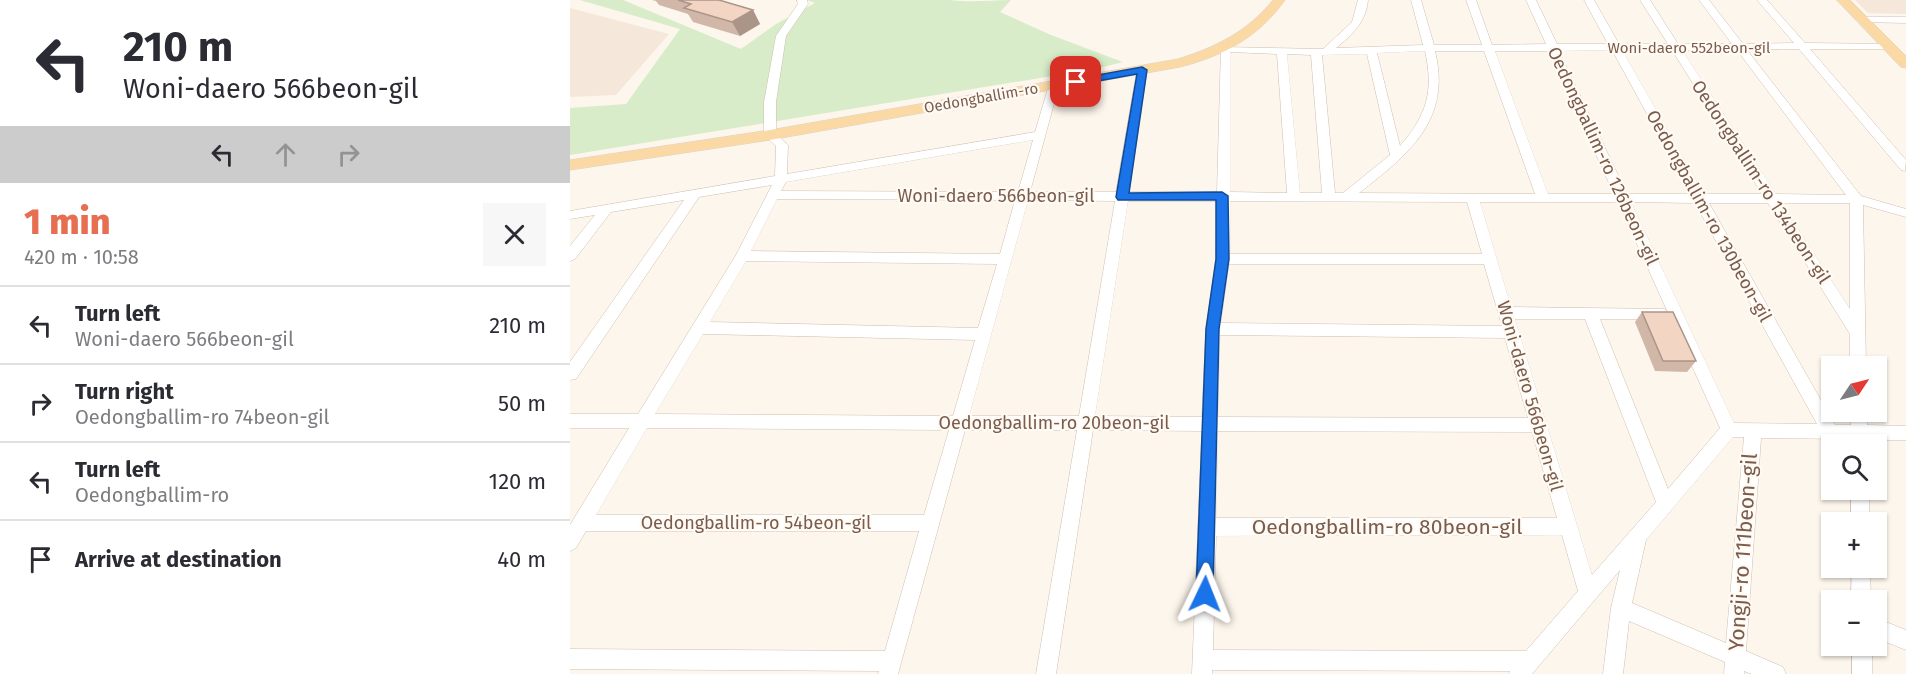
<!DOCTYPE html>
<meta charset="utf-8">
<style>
body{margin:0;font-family:"Fira Sans",sans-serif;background:#f7f7f7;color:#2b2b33;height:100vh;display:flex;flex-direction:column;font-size:22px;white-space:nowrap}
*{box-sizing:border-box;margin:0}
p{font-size:20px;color:#7c7c81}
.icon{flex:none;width:33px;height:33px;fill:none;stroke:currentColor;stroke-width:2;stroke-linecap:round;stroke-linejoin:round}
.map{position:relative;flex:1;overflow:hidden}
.side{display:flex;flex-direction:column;background:#fff;width:570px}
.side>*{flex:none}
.guide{background:#fff;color:#2b2b33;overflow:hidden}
.needle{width:39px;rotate:55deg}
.controls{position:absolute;left:1251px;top:356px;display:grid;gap:12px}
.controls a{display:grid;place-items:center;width:66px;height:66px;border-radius:0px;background:#fff;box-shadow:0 2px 4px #0004;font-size:30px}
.pin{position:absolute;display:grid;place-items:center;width:51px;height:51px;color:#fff;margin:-26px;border-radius:12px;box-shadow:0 3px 9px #0006}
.me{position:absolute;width:66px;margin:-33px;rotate:2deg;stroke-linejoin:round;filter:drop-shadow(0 0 4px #0008)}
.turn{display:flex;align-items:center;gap:21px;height:126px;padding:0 24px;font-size:27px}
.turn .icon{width:78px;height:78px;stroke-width:2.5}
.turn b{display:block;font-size:42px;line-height:51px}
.lanes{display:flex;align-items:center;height:57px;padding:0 24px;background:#0003;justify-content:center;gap:30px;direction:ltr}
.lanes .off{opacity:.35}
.round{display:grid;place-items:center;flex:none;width:63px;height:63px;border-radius:0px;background:#f7f7f7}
.summary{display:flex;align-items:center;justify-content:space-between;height:102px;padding:0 24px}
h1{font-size:36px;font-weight:800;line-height:45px;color:#e76f51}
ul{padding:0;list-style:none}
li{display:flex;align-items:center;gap:18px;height:78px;padding:0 24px;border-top:2px solid #e1e1e2}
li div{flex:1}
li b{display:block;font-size:22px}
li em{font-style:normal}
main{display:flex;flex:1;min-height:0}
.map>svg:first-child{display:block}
.residential{fill:#f5e8da}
.green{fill:#d8ecc9}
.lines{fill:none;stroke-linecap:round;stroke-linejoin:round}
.minor-casing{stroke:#d1beb0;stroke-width:1}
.major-casing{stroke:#dad1cd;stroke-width:1}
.minor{fill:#fff;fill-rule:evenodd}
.major{fill:#fbd9a5;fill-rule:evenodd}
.wall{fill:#d1b7a8}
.shaded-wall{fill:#aa9588}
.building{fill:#f3d5c3;stroke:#aa9588;stroke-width:1.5}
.route{fill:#1a73e8;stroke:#114b97;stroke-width:1.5}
.labels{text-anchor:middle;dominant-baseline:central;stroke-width:4.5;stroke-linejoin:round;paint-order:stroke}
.far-street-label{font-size:15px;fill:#7a5c4d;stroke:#fffaf3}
.street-label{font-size:18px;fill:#7a5c4d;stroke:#fffaf3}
.near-street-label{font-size:21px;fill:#7a5c4d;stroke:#fffaf3}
</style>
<main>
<section class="side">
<div class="guide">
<div class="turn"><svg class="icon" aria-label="left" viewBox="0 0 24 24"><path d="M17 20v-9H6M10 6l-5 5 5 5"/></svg><div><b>210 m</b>Woni-daero 566beon-gil</div></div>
<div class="lanes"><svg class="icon" aria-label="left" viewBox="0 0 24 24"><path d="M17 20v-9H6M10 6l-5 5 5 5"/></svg><svg class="icon off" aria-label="ahead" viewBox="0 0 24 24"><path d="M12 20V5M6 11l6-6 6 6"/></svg><svg class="icon off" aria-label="right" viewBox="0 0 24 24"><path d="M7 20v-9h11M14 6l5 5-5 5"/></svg></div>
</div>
<div class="summary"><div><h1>1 min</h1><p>420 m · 10:58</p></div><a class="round"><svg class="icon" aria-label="close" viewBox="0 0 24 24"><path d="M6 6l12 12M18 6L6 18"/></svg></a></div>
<ul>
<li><svg class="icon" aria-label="left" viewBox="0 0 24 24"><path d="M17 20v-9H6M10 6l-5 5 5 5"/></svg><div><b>Turn left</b><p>Woni-daero 566beon-gil</p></div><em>210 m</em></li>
<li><svg class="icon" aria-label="right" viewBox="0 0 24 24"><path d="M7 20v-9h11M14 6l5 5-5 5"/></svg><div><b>Turn right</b><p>Oedongballim-ro 74beon-gil</p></div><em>50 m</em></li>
<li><svg class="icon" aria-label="left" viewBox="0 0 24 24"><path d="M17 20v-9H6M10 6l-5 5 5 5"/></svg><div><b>Turn left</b><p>Oedongballim-ro</p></div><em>120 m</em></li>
<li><svg class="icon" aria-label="arrive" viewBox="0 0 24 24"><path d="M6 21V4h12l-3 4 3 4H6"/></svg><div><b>Arrive at destination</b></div><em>40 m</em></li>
</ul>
</section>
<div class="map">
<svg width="1336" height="674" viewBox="0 0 1336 674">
<rect width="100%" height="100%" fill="#fdf6ec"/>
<path class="residential" d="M1285,0H1336V14L1298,13Z
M0,8L99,34L46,95L0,97Z"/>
<path class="green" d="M10,0H53L171,49L206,24L245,3L237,0H381C402,3 420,0 441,0L430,12L481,35L553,62L525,69L0,155V108L56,104L110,29Z"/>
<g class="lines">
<defs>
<path id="minor" d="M227,0H237L238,4L216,36L206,102V134L218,145L217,174L465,132L479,85L484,82L489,85L460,192H546L567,70L572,67L577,70L559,192H647L651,47L753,49L782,22L788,0H798C796,22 782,35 766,48L853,45L841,0H851L864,45H912L896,0H906L922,45L976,44L956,0H966L987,44H1038L1014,0H1024L1049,44H1098L1070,0H1080L1108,44H1162L1129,0H1139L1173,44L1224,43L1187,0H1197L1235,43L1323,44L1324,46L1319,49H1240L1336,160L1335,171L1331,170L1229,49L1177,50L1291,196L1336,209V217L1293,205L1296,366H1280V334L1198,203H1139L1265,425H1281V411H1297V425L1336,426V440H1297V444H1281V439L1191,438L1176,651L1213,667L1216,674H1182L1174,671V674H1154L1155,662L1059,621L1053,674H1033L1041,608L1050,570L962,674H939L940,671L642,670V674H622L632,431L523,430L486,674H466L507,430H395L328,674H308L309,671L0,669V649L315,651L349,531H16L6,548L0,551V525L59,428H0V414H68L166,255L202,185L129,197L6,379L0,380V362L114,200L41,212L5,259L0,261V246L25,215L0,219V211L205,176L206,146L194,135V102L206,36L228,4ZM1042,50L1121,194H1057L989,51ZM1052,50H1102L1192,194H1134ZM1112,50H1167L1276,195L1206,194ZM855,51C864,91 857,115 830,146L807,53ZM865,51H914L965,194L789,193C839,154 882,120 865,51ZM925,51H979L1044,194H978ZM660,52L707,54L717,193L660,192ZM717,54L741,55L752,193H730ZM797,54L820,155L773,193H765L752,55ZM463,140L448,192L211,191L216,182ZM207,199L445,200L430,254L181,251ZM458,200L545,201L509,416H399ZM558,201H647L646,259L636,329L632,417L525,416ZM660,201L897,202L912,254H660ZM910,202H1048L1150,428L1098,489L1030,319H1090L1095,317L1097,313L1095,309L941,307ZM1061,202L1125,203L1247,424L1164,423ZM1211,203H1280V309ZM176,261L427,264L408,328L140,322ZM659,264H914L932,326L651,323ZM945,319H1015L1086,502L1022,575ZM133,334L405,340L383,416L85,414ZM650,335L935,338L958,418L648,417ZM77,428L379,430L354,515H26ZM648,431L962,432L987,518H646ZM1163,437H1174L1156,643L1062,603L1076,540ZM992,535L1008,591L956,651L643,650L646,536Z
M1293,17H1336V23L1289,22L1288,20Z
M1281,489H1299V522H1281Z
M1282,567H1300L1301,600H1281Z
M1306,618L1336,630V650L1306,638Z
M1282,645H1302V674H1282Z"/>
<path id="major" d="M703,0H715C689,37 653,56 610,67L200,140L0,170V160L200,130L608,59C646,47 677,32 703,0Z
M1267,0H1280L1336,56V68L1331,67Z"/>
</defs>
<use href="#minor" class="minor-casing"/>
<use href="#major" class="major-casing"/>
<use href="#minor" class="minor"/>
<use href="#major" class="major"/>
</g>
<path class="wall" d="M82,0H149L183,10L190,24L170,36L123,22L118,14L89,5L86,1Z
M1072,312L1126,361L1117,372L1085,371L1065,322Z"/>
<path class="shaded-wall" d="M183,10L190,24L170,36L162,22Z"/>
<path class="building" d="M108,0H149L183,10L162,22L114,8L121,4Z
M1072,312H1103L1126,361H1093Z"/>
<path class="route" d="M572,67L577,70L559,193L652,192L658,196L659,259L649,329L643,594L641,600L635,602L629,600L626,594L636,329L646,259V200H548L546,197L567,74L506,85L501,82L506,79Z"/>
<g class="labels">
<g class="far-street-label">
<text x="1119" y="48">Woni-daero 552beon-gil</text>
<text transform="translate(411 98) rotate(-10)">Oedongballim-ro</text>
</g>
<g class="street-label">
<text transform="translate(1033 156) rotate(65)">Oedongballim-ro 126beon-gil</text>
<text transform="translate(1191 182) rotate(57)">Oedongballim-ro 134beon-gil</text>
<text x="426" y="196">Woni-daero 566beon-gil</text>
<text transform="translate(1139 216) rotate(61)">Oedongballim-ro 130beon-gil</text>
<text transform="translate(960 396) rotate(74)">Woni-daero 566beon-gil</text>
<text x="484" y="423">Oedongballim-ro 20beon-gil</text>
<text x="186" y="523">Oedongballim-ro 54beon-gil</text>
</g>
<g class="near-street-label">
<text x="817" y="527">Oedongballim-ro 80beon-gil</text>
<text transform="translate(1173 552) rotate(-86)">Yongji-ro 111beon-gil</text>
</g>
</g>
</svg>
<div class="controls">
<a><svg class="needle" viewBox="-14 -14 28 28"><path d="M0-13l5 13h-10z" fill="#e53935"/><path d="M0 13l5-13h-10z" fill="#7c7c81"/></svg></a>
<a><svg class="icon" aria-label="search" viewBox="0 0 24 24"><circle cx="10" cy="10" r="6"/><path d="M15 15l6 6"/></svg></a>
<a>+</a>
<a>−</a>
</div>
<div class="pin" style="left:506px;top:82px;background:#d93025"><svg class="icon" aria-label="arrive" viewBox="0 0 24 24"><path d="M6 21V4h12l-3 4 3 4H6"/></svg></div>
<svg class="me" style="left:635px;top:594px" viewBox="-20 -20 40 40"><path d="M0-17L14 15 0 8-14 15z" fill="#1a73e8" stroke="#fff" stroke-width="4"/></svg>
</div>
</main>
